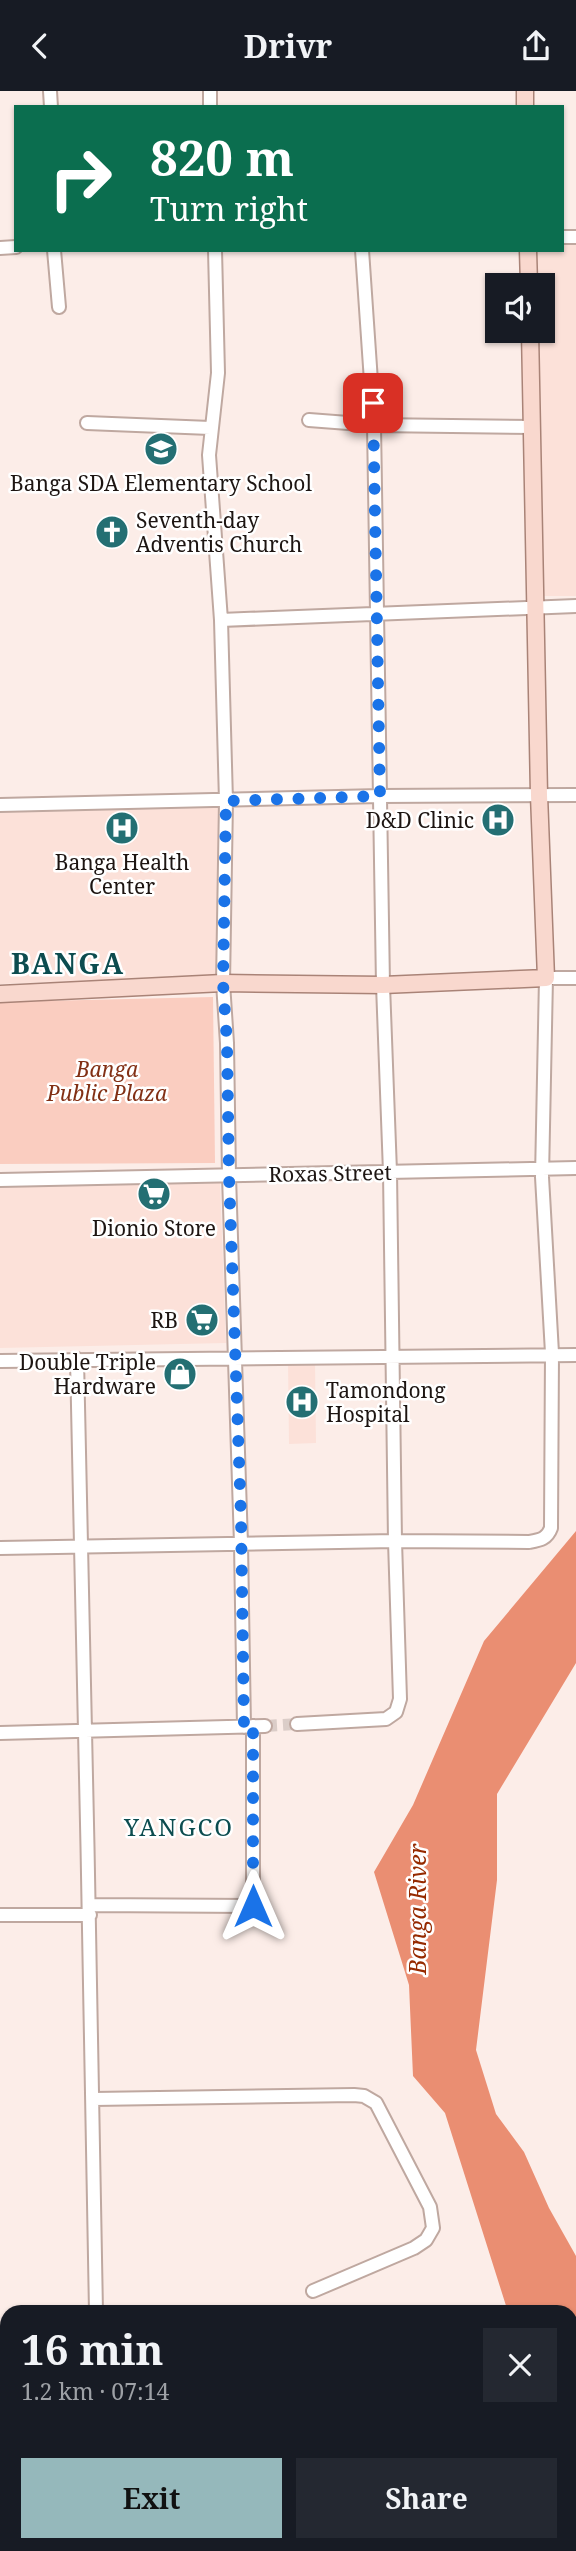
<!DOCTYPE html>
<meta charset="utf-8">
<style>
body{margin:0;font-family:"Noto Serif",serif;background:#242831;color:#f1f3f6;height:100vh;display:flex;flex-direction:column;font-size:26px;white-space:nowrap}
*{box-sizing:border-box;margin:0}
p{font-size:23px;color:#9ea1a6}
.icon{flex:none;width:38px;height:38px;fill:none;stroke:currentColor;stroke-width:2;stroke-linecap:round;stroke-linejoin:round}
.map{position:relative;flex:1;overflow:hidden}
.details{position:absolute;left:0px;top:2214px;width:578px;height:247px;display:flex;flex-direction:column;background:#171b24;border-radius:21px 21px 0 0;box-shadow:0 2px 5px #0004}
.details>*{flex:none}
.top-card{position:absolute;left:14px;top:14px;width:550px;height:147px;border-radius:0px;box-shadow:0 2px 5px #0004;background:#0b6e4f;color:#fff;overflow:hidden}
.fabs{position:absolute;left:485px;top:182px;display:grid;gap:14px}
.fabs a{display:grid;place-items:center;width:70px;height:70px;border-radius:0px;background:#171b24;box-shadow:0 2px 5px #0004;font-size:35px}
.pin{position:absolute;display:grid;place-items:center;width:60px;height:60px;color:#fff;margin:-30px;border-radius:14px;box-shadow:0 4px 10px #0006}
.me{position:absolute;width:77px;margin:-38px;rotate:0deg;stroke-linejoin:round;filter:drop-shadow(0 0 5px #0008)}
.turn{display:flex;align-items:center;gap:24px;height:147px;padding:0 21px;font-size:32px}
.turn .icon{width:91px;height:91px;stroke-width:2.5}
.turn b{display:block;font-size:49px;line-height:60px}
.round{display:grid;place-items:center;flex:none;width:74px;height:74px;border-radius:0px;background:#242831}
.head{display:flex;align-items:center;justify-content:space-between;height:119px;padding:0 21px}
h1{font-size:42px;font-weight:700;line-height:52px}
.primary-button{display:flex;gap:14px;margin-top:auto;padding:14px 21px}
.primary-button a{flex:1;height:80px;border-radius:0px;background:#95b8bb;color:#111;font-size:28px;font-weight:700;line-height:80px;text-align:center}
.primary-button a+a{background:#242831;color:#f1f3f6}
header{display:flex;justify-content:space-between;align-items:center;height:91px;padding:0 21px;background:#171b24;font-size:32px;font-weight:700}
.map>svg:first-child{display:block}
.built{fill:#fce1d9}
.green{fill:#facdc0}
.water{fill:#ea8e72}
.lines{fill:none;stroke-linecap:round;stroke-linejoin:round}
.minor-tunnel{stroke:#dbcdc8;stroke-width:12;stroke-dasharray:12 6;stroke-linecap:butt}
.minor-casing{stroke:#bfa8a0;stroke-width:16}
.major-casing{stroke:#a98377;stroke-width:19}
.minor{stroke:#fff;stroke-width:12}
.major{stroke:#f9d8ce;stroke-width:16}
.route{stroke:#1a73e8;stroke-width:12;stroke-dasharray:0 21.6}
.labels{text-anchor:middle;dominant-baseline:central;stroke-width:5;stroke-linejoin:round;paint-order:stroke}
.poi-label{font-size:21px;fill:#1d1512;stroke:#fff}
.park-label{font-size:21px;font-style:italic;fill:#823015;stroke:#fff}
.street-label{font-size:21px;fill:#1d1512;stroke:#fff}
.water-label{font-size:23px;font-style:italic;fill:#952a00;stroke:#fff}
.quarter-label{font-size:24px;letter-spacing:2px;fill:#0c4c4f;stroke:#fff}
.district-label{font-size:28px;font-weight:bold;letter-spacing:2px;fill:#0c4c4f;stroke:#fff}
</style>
<header><svg class="icon" aria-label="back" viewBox="0 0 24 24"><path d="M15 5l-7 7 7 7"/></svg>Drivr<svg class="icon" aria-label="share" viewBox="0 0 24 24"><path d="M12 15V3M7 8l5-5 5 5M5 13v7h14v-7"/></svg></header>
<div class="map">
<svg width="576" height="2460" viewBox="0 0 576 2460">
<rect width="100%" height="100%" fill="#fcede8"/>
<path class="built" d="M562,153H576V505H544L537,240H542V194H536L535,159H562Z
M219,715L223,885L0,893V719Z
M220,1092L226,1252L0,1257V1096Z
M288,1270H315L316,1352L289,1353Z"/>
<path class="green" d="M213,906L215,1072L0,1073V911Z"/>
<path class="water" d="M576,1440V1572L497,1703V1789L476,1959L496,2023L524,2061L549,2117L576,2165V2338L571,2328L570,2221H508L445,2022L413,1985L409,1894L374,1781L413,1714L484,1550Z"/>
<g class="lines">
<path class="minor-tunnel" d="M265,1635L297,1633"/>
<defs>
<path id="minor" d="M50,0L51,16
M210,0V16
M562,146H576
M0,157L16,156
M54,159L59,216
M215,159L218,282L209,364L221,529L226,710L223,892L227,952L229,1085L241,1453L244,1636
M309,329L374,334L533,336
M87,332L210,337
M221,529L576,515
M0,714L380,705L576,704
M0,1089L576,1077
M77,1268C83,1586 92,1903 96,2221
M0,1270L576,1264
M0,1457L395,1450L529,1451C540,1449 547,1448 551,1437L552,1262L542,1086L546,887H576
M297,1633L386,1628L396,1621L400,1608L395,1450L390,1081L383,894L374,334L362,159
M0,1642L265,1635
M89,1814L253,1815V1635
M0,1824H90
M94,2008L354,2004L364,2005L376,2012L430,2116L433,2137L426,2149L414,2157L313,2200
M104,2454L105,2460"/>
<path id="major" d="M525,0V16
M528,159L529,194
M0,903L223,892L383,894L546,887L539,704L530,240"/>
</defs>
<use href="#minor" class="minor-casing"/>
<use href="#major" class="major-casing"/>
<use href="#minor" class="minor"/>
<use href="#major" class="major"/>
</g>
<g class="lines">
<path class="route" d="M253,1815V1635L244,1636L241,1426L229,1085L227,952L223,892L226,710L380,705L373,312"/>
</g>
<defs>
<symbol id="school-disc" viewBox="-11 -11 22 22"><circle r="9.5" fill="#246f73" stroke="#fff"/><path d="M0-5L7-2L0 1L-7-2ZM-4 1L0 2.5L4 1V4Q0 6-4 4Z" fill="#fff"/></symbol>
<symbol id="church-disc" viewBox="-11 -11 22 22"><circle r="9.5" fill="#246f73" stroke="#fff"/><path d="M-1.2-6h2.4v3.5h3.3v2.4h-3.3V6h-2.4V-.1h-3.3v-2.4h3.3Z" fill="#fff"/></symbol>
<symbol id="hospital-disc" viewBox="-11 -11 22 22"><circle r="9.5" fill="#246f73" stroke="#fff"/><path d="M-5-5h3v3.5h4V-5h3V5h-3V1.5h-4V5h-3Z" fill="#fff"/></symbol>
<symbol id="supermarket-disc" viewBox="-11 -11 22 22"><circle r="9.5" fill="#246f73" stroke="#fff"/><path d="M-6-5.5h2.5l.6 2H6L4.5 2H-2.5L-4.4-4H-6ZM-1.5 3.2a1.3 1.3 0 1 0 .1 0ZM3 3.2a1.3 1.3 0 1 0 .1 0Z" fill="#fff"/></symbol>
<symbol id="shop-disc" viewBox="-11 -11 22 22"><circle r="9.5" fill="#246f73" stroke="#fff"/><path d="M-5-2.5h2.3a2.7 3.5 0 0 1 5.4 0H5L5.5 6h-11ZM-1.5-2.5h3a1.5 2.3 0 0 0-3 0Z" fill="#fff"/></symbol>
</defs>
<g fill-rule="evenodd">
<use href="#school-disc" x="142" y="339" width="38" height="38"/>
<use href="#church-disc" x="93" y="422" width="38" height="38"/>
<use href="#hospital-disc" x="479" y="710" width="38" height="38"/>
<use href="#hospital-disc" x="103" y="718" width="38" height="38"/>
<use href="#supermarket-disc" x="135" y="1084" width="38" height="38"/>
<use href="#supermarket-disc" x="183" y="1210" width="38" height="38"/>
<use href="#shop-disc" x="161" y="1264" width="38" height="38"/>
<use href="#hospital-disc" x="283" y="1292" width="38" height="38"/>
</g>
<g class="labels">
<g class="poi-label">
<text x="161" y="392">Banga SDA Elementary School</text>
<text x="136" y="429" text-anchor="start">Seventh-day<tspan x="136" dy="24">Adventis Church</tspan></text>
<text x="474" y="729" text-anchor="end">D&amp;D Clinic</text>
<text x="122" y="771">Banga Health<tspan x="122" dy="24">Center</tspan></text>
<text x="154" y="1137">Dionio Store</text>
<text x="178" y="1229" text-anchor="end">RB</text>
<text x="156" y="1271" text-anchor="end">Double Triple<tspan x="156" dy="24">Hardware</tspan></text>
<text x="326" y="1299" text-anchor="start">Tamondong<tspan x="326" dy="24">Hospital</tspan></text>
</g>
<g class="park-label">
<text x="107" y="978">Banga<tspan x="107" dy="24">Public Plaza</tspan></text>
</g>
<g class="street-label">
<text transform="translate(330 1082) rotate(-1)">Roxas Street</text>
</g>
<g class="water-label">
<text transform="translate(417 1818) rotate(-90)">Banga River</text>
</g>
<g class="quarter-label">
<text x="179" y="1735">YANGCO</text>
</g>
<g class="district-label">
<text x="68" y="872">BANGA</text>
</g>
</g>
</svg>
<div class="fabs">
<a><svg class="icon" aria-label="sound" viewBox="0 0 24 24"><path d="M4 9h4l5-4v14l-5-4H4zM17 9q2 3 0 6"/></svg></a>
</div>
<div class="pin" style="left:373px;top:312px;background:#d93025"><svg class="icon" aria-label="arrive" viewBox="0 0 24 24"><path d="M6 21V4h12l-3 4 3 4H6"/></svg></div>
<svg class="me" style="left:253px;top:1815px" viewBox="-20 -20 40 40"><path d="M0-17L14 15 0 8-14 15z" fill="#1a73e8" stroke="#fff" stroke-width="4"/></svg>
<div class="top-card">
<div class="turn"><svg class="icon" aria-label="right" viewBox="0 0 24 24"><path d="M7 20v-9h11M14 6l5 5-5 5"/></svg><div><b>820 m</b>Turn right</div></div>
</div>
<section class="details">
<div class="head"><div><h1>16 min</h1><p>1.2 km · 07:14</p></div><a class="round"><svg class="icon" aria-label="close" viewBox="0 0 24 24"><path d="M6 6l12 12M18 6L6 18"/></svg></a></div>
<div class="primary-button"><a>Exit</a><a>Share</a></div>
</section>
</div>
